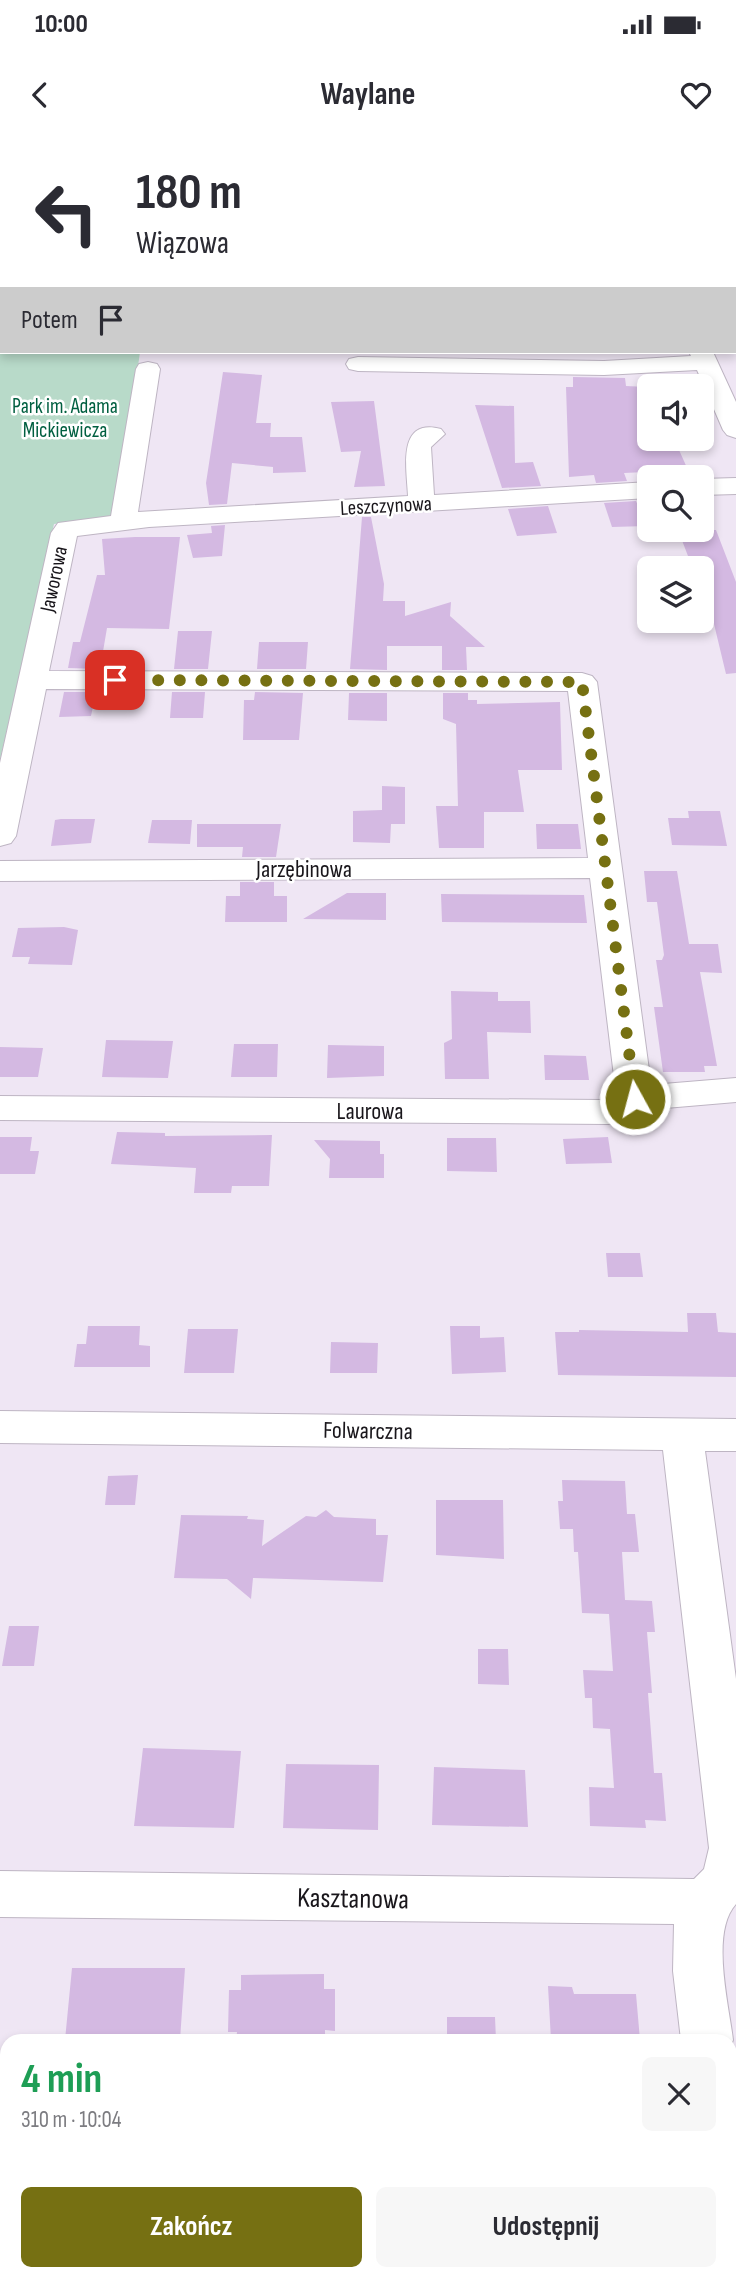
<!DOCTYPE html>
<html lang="pl">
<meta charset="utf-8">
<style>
body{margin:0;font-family:"Sofia Sans Condensed",sans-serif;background:#f7f7f7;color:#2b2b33;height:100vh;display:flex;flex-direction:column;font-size:26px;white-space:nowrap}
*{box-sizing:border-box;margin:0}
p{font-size:23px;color:#7c7c81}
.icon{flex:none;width:38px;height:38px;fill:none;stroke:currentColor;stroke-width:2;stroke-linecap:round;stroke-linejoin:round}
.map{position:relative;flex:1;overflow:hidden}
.sheet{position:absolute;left:0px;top:1894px;width:737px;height:247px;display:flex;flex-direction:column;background:#fff;border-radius:21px 21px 0 0;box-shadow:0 4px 10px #0003}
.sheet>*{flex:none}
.guide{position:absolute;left:0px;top:0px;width:737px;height:214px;box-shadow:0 4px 10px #0003;background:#fff;color:#2b2b33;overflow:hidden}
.fabs{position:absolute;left:637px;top:234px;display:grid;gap:14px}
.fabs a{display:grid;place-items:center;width:77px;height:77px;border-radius:10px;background:#fff;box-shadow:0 4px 10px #0003;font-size:35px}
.pin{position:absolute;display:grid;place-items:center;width:60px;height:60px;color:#fff;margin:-30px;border-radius:14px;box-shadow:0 4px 10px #0006}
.me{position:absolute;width:77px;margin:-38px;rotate:353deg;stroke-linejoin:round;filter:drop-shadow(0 0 5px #0008)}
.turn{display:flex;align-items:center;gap:24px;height:147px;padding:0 21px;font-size:32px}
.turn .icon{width:91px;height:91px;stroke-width:2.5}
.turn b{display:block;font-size:49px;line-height:60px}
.then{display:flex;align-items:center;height:66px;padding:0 21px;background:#0003;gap:14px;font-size:26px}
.round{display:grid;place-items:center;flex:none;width:74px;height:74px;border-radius:10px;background:#f7f7f7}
.overview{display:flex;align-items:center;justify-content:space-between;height:119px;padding:0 21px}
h1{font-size:42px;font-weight:700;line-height:52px;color:#1e9e55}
.button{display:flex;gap:14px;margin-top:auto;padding:14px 21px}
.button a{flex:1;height:80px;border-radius:10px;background:#767012;color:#fff;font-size:28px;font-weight:700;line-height:80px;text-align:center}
.button a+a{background:#f7f7f7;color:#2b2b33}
.status{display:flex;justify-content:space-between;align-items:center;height:49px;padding:0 35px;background:#fff;direction:ltr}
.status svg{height:19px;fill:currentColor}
header{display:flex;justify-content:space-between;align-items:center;height:91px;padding:0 21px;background:#fff;font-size:32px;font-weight:700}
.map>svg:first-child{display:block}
.green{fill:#b8dac9}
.forest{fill:#97c9b0}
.building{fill:#d4b9e2}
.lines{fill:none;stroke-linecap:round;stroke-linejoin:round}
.minor-casing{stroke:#beb5c3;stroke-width:2}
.minor{fill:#fff;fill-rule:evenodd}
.route{stroke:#767012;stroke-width:12;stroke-dasharray:0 21.6}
.labels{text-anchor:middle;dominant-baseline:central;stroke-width:5;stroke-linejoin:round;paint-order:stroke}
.far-park-label{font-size:21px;fill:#005f40;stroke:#fff}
.far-street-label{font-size:21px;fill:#19161b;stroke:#fff}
.street-label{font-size:24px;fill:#19161b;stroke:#fff}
.near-street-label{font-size:28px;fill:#19161b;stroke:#fff}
</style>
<div class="status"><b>10:00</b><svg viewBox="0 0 49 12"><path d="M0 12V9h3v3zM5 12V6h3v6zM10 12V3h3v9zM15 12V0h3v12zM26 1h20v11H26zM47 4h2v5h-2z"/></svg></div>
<header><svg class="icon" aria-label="back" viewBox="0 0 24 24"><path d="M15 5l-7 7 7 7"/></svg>Waylane<svg class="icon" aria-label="heart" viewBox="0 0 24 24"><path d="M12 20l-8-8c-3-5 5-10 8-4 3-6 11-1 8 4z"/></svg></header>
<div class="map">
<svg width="736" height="2139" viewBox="0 0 736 2139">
<rect width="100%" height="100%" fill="#efe6f4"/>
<path class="green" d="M0,0H183L2,2V212H140L117,377L54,384L0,620Z"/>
<path class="forest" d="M191,0H573L574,2H191Z"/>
<path class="building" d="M223,232L262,235L256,283H271L270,297H302L306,332L273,333V327L232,323L227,364L209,365L206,343Z
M573,237L625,238L626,246L646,247L649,299L654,302L675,301L688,330L624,333L627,341L596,343L594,335L569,337L566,247H573Z
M374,261L385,346L354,347L361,311L341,312L331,262Z
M475,265L514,266L515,323L533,322L541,346L502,348Z
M636,361L647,386L612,387L604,363Z
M548,366L557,393L517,396L508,369Z
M362,377H371L384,444L383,461H405V476L451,462L450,476L485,507H466L467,530H442V506H387V530L350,529Z
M225,385L222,416L193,418L187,395L212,393L211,386Z
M678,390H716L736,442V533L726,534L714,484H702V429H693Z
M135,397H180L169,489L107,488L100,529L68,528L73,502H80L97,435H105L102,399Z
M178,491H212L208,529H174Z
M259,502H308L306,529H257Z
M64,552H96L91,576L59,577Z
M172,552H205L203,578H170Z
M255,552L303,553L299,600H243L244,560H254Z
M349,553H387V581L348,580Z
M443,553H468V560H477V564L560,562L562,630H518L524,672H484V708H439L436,666H458L456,584L443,579Z
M382,646L405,647V684H391L390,703L353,702V671L382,670Z
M688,671H720L727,706L672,705L668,678H689Z
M61,679H95L91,703L51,706L55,680Z
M152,680H192L190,704L148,703Z
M197,684H281L276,717H242L243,707H197Z
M536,684H578L581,709H537Z
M644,731H677L689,804H718L722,833L700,832L717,926H704L705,932H663L654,867H663L656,820H662L664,815L657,762H647Z
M240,742H274V756H287V782H225L226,756H240Z
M347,753H386V780L303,779Z
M441,754L584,755L587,783L442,782Z
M64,787L78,790L72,825L28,824L30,817H12L18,788Z
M451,851L498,852V861H530L531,893L487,892L489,939H445L444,903L452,899Z
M106,900L173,901L168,938L102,937Z
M234,904H278L277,937H231Z
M328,905L384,906V936L327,938Z
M0,907L43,908L38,937H0Z
M544,915L586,916L589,940H545Z
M117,992L165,993V996L272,995L269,1046H232L231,1053H194L196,1028L111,1024Z
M0,997H32L30,1011H39L35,1034H0Z
M608,997L612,1023L566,1024L563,999Z
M447,998H496L497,1032L447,1031Z
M314,1000L380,1001V1014H384V1038H329L330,1019Z
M606,1113H640L643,1137H608Z
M687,1173H716L718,1192L736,1193V1237L558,1235L555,1192H579V1190L688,1192Z
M88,1186H140L139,1205L150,1206V1227H74L77,1204H86Z
M450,1186H480V1198L504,1197L506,1232L452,1234Z
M188,1189H238L234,1233H184Z
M331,1202L378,1203L377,1233H330Z
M138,1335L135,1365H105L108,1336Z
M562,1340L625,1341L627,1374H635L639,1412H622L625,1460L652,1461L655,1492H647L652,1553H648L654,1633H662L666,1681L645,1680L646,1688L590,1686L589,1647L614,1648L610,1589L593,1588L592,1558H585L583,1530L613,1531L609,1474L582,1473L578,1412H574L573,1389H560L558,1361H563Z
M436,1360H503L504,1419L436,1415Z
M326,1370L334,1377L376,1379V1395H388L383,1442L253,1438L251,1459L227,1439L174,1438L181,1375L248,1376L247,1379L264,1380L262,1406L306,1376L316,1377Z
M9,1486H39L34,1526H2Z
M478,1509H508L509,1545L478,1544Z
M143,1608L241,1611L234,1688L134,1686Z
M286,1624L379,1625L378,1690L283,1688Z
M434,1627L525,1630L528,1687L432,1685Z
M72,1828H185L180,1900H65Z
M324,1834V1849H335V1891L325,1890V1900H236L237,1892H228L229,1850H241V1835Z
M548,1846L572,1847L574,1854H636L640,1900H551Z
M447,1877H495L496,1900H447Z"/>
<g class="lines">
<defs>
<path id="minor" d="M597,0H617L618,2H598Z
M735,46H736V58H735Z
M689,212H713L736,262V298L727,295L723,290L697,230L604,235L358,231L349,229L346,224L349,219L358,217L604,221L691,216Z
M148,222L157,224L160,229L138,372L408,356C407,330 396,277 441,289L445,294L431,307L434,355L649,342V358L149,387L77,396L49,531L582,533L592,536L597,542L651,945L736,938V962L642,970L609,984L0,980V956L603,960L616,953L590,738L0,741V721L588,718L568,551L46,549L16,696L11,703L0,706V623L51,393L58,383L111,376L136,229L139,224Z
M736,338V354L702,355V339Z
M0,1271L736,1279V1311H705L736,1539V1764C710,1792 729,1865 733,1900L730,1908V1900H681L673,1831L674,1784L0,1777V1731L694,1739L704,1729L709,1708L663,1310L0,1303Z
M730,1990L736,1993V2056L730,2054Z"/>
</defs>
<use href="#minor" class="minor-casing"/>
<use href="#minor" class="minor"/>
</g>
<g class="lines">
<path class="route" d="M115,540L582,542L635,959"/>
</g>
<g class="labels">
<g class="far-park-label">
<text x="65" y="266">Park im. Adama<tspan x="65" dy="24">Mickiewicza</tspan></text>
</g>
<g class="far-street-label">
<text transform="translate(386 366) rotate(-3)">Leszczynowa</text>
<text transform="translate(54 439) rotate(-78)">Jaworowa</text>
</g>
<g class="street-label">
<text x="304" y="729">Jarzębinowa</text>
<text x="370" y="971">Laurowa</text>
<text transform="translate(368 1291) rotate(1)">Folwarczna</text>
</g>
<g class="near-street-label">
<text transform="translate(353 1759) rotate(1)">Kasztanowa</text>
</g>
</g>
</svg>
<div class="fabs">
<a><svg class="icon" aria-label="sound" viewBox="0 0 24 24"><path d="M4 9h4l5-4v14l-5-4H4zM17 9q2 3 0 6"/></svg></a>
<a><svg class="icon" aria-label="search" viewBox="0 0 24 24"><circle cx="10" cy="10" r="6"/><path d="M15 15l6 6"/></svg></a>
<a><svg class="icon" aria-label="layers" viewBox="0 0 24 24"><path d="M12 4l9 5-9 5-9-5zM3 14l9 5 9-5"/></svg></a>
</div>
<div class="pin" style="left:115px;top:540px;background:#d93025"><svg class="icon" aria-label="arrive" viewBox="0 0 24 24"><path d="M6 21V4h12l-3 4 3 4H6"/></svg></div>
<svg class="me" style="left:635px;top:959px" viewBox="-20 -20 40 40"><circle r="17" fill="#767012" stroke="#fff" stroke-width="3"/><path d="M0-11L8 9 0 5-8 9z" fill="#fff"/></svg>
<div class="guide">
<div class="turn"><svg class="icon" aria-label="left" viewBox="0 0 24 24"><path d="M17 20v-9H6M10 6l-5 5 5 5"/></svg><div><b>180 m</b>Wiązowa</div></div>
<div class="then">Potem<svg class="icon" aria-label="arrive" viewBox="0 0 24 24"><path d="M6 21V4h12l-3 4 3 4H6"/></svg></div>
</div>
<section class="sheet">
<div class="overview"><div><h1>4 min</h1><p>310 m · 10:04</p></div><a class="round"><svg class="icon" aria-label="close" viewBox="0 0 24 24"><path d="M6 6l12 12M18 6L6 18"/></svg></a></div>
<div class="button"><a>Zakończ</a><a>Udostępnij</a></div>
</section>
</div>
